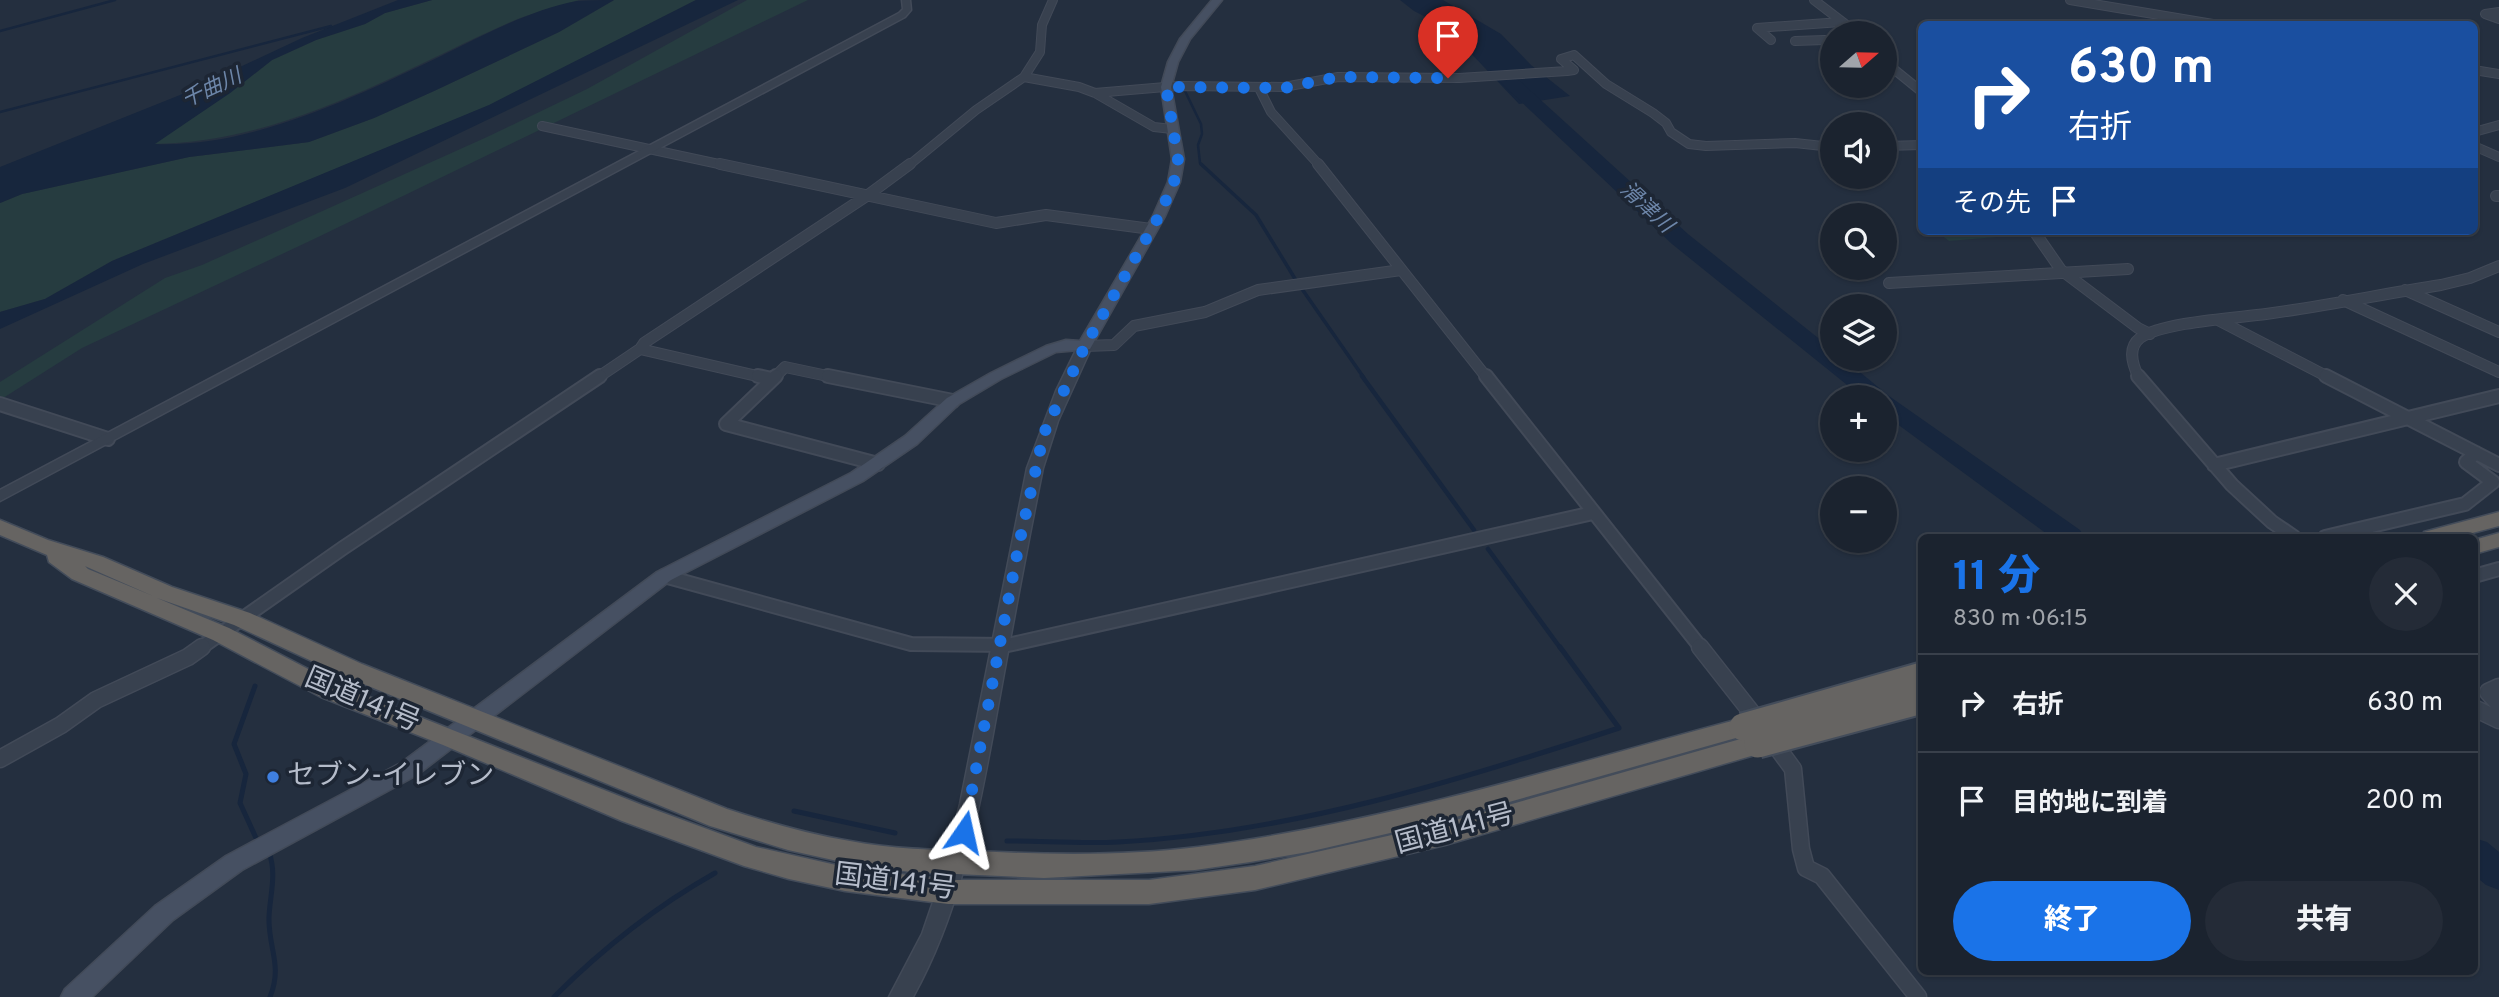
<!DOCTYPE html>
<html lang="ja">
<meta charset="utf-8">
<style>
body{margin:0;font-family:Overpass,"Noto Sans JP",sans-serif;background:#242b37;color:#f1f3f6;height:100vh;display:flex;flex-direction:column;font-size:26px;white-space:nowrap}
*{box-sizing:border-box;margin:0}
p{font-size:23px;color:#a0a4aa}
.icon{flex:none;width:38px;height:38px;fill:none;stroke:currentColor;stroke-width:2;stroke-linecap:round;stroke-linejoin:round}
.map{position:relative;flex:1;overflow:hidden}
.drawer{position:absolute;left:1918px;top:534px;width:560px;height:441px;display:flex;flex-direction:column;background:#1b232f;border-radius:10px;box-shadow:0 2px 5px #0004,0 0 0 2px #39404b}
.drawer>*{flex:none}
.hud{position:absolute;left:1918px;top:21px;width:560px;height:214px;border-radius:10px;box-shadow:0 2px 5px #0004,0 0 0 2px #39404b;background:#1a4fa0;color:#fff;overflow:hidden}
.needle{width:46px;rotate:70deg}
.buttons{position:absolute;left:1820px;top:21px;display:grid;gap:14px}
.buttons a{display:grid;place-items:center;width:77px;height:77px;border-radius:50%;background:#1b232f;box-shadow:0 2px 5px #0004,0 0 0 2px #39404b;font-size:35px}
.pin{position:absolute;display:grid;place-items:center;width:60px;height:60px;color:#fff;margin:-72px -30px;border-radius:50% 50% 50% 0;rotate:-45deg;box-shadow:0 0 7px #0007}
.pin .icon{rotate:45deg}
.me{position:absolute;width:77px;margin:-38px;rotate:11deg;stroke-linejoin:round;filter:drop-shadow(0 0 5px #0008)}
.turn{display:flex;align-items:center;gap:24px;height:147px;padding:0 35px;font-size:32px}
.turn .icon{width:91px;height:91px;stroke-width:2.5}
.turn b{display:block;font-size:49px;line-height:60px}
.then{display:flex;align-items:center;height:66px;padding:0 35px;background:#0003;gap:14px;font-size:26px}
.round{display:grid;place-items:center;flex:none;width:74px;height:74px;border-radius:37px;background:#242b37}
.headline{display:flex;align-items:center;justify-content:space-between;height:119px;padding:0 35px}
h1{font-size:42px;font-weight:800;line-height:52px;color:#1a73e8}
.action{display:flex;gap:14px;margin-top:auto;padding:14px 35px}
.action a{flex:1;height:80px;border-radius:42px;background:#1a73e8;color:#fff;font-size:28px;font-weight:800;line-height:80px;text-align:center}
.action a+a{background:#242b37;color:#f1f3f6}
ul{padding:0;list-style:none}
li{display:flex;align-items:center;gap:21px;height:98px;padding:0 35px;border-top:2px solid #39404b}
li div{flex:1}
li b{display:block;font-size:26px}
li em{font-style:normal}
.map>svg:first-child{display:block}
.green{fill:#263c40}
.water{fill:#17263d}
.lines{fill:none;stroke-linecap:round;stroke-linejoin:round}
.stream-far3{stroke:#17263d;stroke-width:2.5}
.stream-far2{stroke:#17263d;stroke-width:3.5}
.stream-far1{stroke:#17263d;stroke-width:4.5}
.stream{stroke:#17263d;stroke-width:5}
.river{fill:#17263d;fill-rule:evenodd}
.minor-far3-casing{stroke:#424a58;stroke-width:10}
.minor-far2-casing{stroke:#424a58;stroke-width:12}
.minor-far1-casing{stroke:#424a58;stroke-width:16}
.minor-casing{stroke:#424a58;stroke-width:19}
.tertiary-casing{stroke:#424a58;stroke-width:3}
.secondary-casing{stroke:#424a58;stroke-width:3}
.trunk-casing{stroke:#434c5a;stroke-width:3}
.minor-far3{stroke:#38414f;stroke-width:8}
.minor-far2{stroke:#38414f;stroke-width:10}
.minor-far1{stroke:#38414f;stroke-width:12}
.minor{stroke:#38414f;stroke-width:16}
.tertiary{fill:#38414f;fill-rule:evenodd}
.secondary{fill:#465062;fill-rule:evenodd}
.trunk{fill:#666462;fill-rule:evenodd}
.trunk-bridge-casing{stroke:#434c5a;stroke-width:31;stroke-linecap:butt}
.trunk-bridge{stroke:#666462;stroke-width:27}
.route{stroke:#1a73e8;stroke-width:12;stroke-dasharray:0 21.6}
.shop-dot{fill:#3f7fe0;stroke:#1d2634;stroke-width:2.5}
.labels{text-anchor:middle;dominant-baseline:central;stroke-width:7;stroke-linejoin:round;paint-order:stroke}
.far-water-label{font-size:21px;font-style:italic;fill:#6d86a9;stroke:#1d2634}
.near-street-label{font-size:28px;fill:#b5bcca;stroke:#1d2634}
.near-poi-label{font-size:28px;fill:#b5bcca;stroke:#1d2634;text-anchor:start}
</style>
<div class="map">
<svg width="2499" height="997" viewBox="0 0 2499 997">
<rect width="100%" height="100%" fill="#242f3f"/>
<path class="green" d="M432,0H579C557,7 534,12 513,21C395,73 287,142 153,144L230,93L272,60L316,40L365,24L385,13Z
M614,0H696L490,105L112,261L45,299L0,312V203L22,194L189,157L309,142L374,118L434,91L559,32Z
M747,0H808L314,239L82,348L0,400V382L165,278L202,265L487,137L587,89Z
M1936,231H1990L1997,237L1949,241Z"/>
<path class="water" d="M398,0H432L385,13L365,24L316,40L272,60L230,93L155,144C252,148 357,96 443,55C486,34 530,10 577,1C589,0 602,0 614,0L559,32L434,91L374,118L309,142L189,157L22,194L0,203V167L180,95L302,38Z
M696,0H738L345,188L143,264L0,329V312L45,299L112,261L489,105Z
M1400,0H1443L1501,34L1531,65L1570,96L1519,104L1447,28L1414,11Z"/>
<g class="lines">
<path class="stream-far3" d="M0,31L115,0
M1184,89L1201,124L1202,134L1198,145L1200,163L1203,166
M0,112L331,26"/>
<path class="stream-far2" d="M1201,164L1256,215L1297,282
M1302,289L1364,378"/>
<path class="stream-far1" d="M1362,376L1474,530
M1488,549L1561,649"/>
<path class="stream" d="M255,686L234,744L246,774L240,803L256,838
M794,811L895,833
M1007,841C1044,841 1082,844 1118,842C1290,833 1457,781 1619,728L1560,647
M269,852C277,875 270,894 269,917C268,948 283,965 270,997
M554,997C603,948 655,907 715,873"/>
<path class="river" d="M1503,70L1509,71L1688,234L1832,349V359H1844L1889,396L2080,530L2084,537H2051L1885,415V397H1862L1672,244L1497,79L1494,75Z
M2474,838L2487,842L2499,852V890L2486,885L2474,875Z"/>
<defs>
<path id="minor-far3" d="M1814,0L1857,33
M2070,0L2213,24
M2499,12L2485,14L2499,19
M1771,40L1757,28L1841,22
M1795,41L1825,40
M1885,62L1922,92
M2474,70L2499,74
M1024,77L1079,87L1095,93L1177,86L1284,87L1338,77L1459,78L1567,71L1574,70L1561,59L1574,55L1606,84L1653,113L1666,123L1671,132L1689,144L1706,146L1795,143L1832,147
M1259,88L1271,112L1320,166
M1095,93L1154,127L1172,129
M542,126L728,166
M2474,132L2499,125
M1885,146L1922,145
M2474,146L2499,157
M908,166L976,110L1024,77L1040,52L1042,25L1053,0"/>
<path id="minor-far2" d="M720,164L996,223L1046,215L1151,229
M1318,164L1487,378
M2496,196H2499
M2034,231L2061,270L2138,328L2150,334
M1889,283L2128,269
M2405,290L2499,332
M2343,300L2499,372
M2218,320L2330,378
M1085,346L1114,345L1134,326L1205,312L1258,290L1401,270
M640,349L766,378
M597,378L640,349L644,343L868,195L910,164
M774,378L785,367L837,378
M2139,378C2133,366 2127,348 2140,338C2162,322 2237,318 2266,314C2325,306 2383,294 2441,285L2470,278L2499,266"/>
<path id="minor-far1" d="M758,376L772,379
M776,376L726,424L878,464
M828,376L953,401
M1486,376L1702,649
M2138,376L2232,485L2272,522L2294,537
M2326,376L2499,465
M0,404L108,439
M2214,465L2499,396
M2325,537L2465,504L2493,482L2466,462L2476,453
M664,576L911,644L1008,645L1593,513
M2474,576L2499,569
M199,649L343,548L600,376"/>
<path id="minor" d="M1700,647L1759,722
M2499,687L2488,692L2499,704
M2474,708L2499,720
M1771,739L1793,769L1801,849L1806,868L1822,876L1918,997
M0,759L61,725L96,700L188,657L202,647"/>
<path id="tertiary" d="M902,0H910L911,10L905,17L0,501V490L899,13L903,9Z
M1085,342L1092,346L1058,421L1043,468C1025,557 1009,645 993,734C976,826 959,914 913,997H889L922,934L944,870L960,804L1027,468L1056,391L1078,346Z"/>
<path id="secondary" d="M1212,0H1222L1190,39L1178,62L1171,87L1184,159L1180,182L1165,216L1090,349L1056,352L1001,379L959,404L917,444L863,481L671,580L417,775L242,870L173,920L92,997H61L65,989L155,906L226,856L401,763L657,572L851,473L905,436L947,398L991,373L1046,346L1066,340L1080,341L1153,216L1168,182L1172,159L1161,87L1168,62L1180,39Z"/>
<path id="trunk" d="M2499,512V526L2457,537H2421L2424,532Z
M0,520L48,540L103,557L172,587L250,613L362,664L727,809C767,822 808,834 850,841C891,849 934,850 976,851C1050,855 1125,856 1198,847C1383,823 1563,766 1743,718L1752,720L1756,727L1752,734L1743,736L1438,822L1308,852L1250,862L1195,870L1044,878L911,872L851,864L788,850L710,826L344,676L234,625L157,598L229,628L339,685L642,805L756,847L845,867L948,880H1149L1255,866L1445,823L1758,734L1767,737L1771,744L1767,751L1758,754L1445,845L1255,890L1149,904H948L845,891L789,879L744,866L622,821L443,745L321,697L213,640L72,579L49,562L47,555L0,535ZM85,566L87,567L153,596L88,569Z
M2499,533V547L2474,554V540Z"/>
</defs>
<use href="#minor-far3" class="minor-far3-casing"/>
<use href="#minor-far2" class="minor-far2-casing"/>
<use href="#minor-far1" class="minor-far1-casing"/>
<use href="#minor" class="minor-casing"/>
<use href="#tertiary" class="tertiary-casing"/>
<use href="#secondary" class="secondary-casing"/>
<use href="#trunk" class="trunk-casing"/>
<use href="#minor-far3" class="minor-far3"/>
<use href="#minor-far2" class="minor-far2"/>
<use href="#minor-far1" class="minor-far1"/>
<use href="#minor" class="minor"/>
<use href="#tertiary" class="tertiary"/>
<use href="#secondary" class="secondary"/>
<use href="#trunk" class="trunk"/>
<defs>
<path id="trunk-bridge" d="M1743,727L1922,676
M1758,744L1922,700"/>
</defs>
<use href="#trunk-bridge" class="trunk-bridge-casing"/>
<use href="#trunk-bridge" class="trunk-bridge"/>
</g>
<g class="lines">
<path class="route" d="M964,832L1019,544L1044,433L1085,346L1159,216L1174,182L1178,159L1166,87L1284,88L1338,77L1448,78"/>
</g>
<circle class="shop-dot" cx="273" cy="777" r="7"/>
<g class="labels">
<g class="far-water-label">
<text transform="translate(212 89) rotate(-25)">千曲川</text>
<text transform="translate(1646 208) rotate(43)">滑津川</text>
</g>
<g class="near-street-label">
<text transform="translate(362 701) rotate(23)">国道141号</text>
<text transform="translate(1455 830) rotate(-15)">国道141号</text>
<text transform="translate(895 883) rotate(7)">国道141号</text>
</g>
<g class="near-poi-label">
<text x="287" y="777">セブン-イレブン</text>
</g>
</g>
</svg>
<div class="buttons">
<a><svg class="needle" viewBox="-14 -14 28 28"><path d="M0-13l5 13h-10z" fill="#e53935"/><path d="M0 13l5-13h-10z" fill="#a0a4aa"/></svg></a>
<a><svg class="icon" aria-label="sound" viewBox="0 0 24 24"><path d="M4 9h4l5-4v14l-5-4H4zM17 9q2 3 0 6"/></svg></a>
<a><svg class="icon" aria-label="search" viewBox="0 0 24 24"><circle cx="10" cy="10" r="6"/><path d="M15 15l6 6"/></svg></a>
<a><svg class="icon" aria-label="layers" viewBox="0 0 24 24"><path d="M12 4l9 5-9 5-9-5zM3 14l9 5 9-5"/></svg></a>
<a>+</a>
<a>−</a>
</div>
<div class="pin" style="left:1448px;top:78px;background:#d93025"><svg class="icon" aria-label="arrive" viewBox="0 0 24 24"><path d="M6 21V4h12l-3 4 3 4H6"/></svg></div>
<svg class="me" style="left:964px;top:832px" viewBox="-20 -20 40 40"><path d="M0-17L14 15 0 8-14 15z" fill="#1a73e8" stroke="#fff" stroke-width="4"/></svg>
<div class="hud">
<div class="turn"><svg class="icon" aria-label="right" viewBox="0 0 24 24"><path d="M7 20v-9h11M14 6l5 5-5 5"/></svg><div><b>630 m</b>右折</div></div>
<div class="then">その先<svg class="icon" aria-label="arrive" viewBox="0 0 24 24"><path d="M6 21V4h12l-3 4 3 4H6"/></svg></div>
</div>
<section class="drawer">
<div class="headline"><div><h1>11 分</h1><p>830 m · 06:15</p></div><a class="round"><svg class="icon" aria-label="close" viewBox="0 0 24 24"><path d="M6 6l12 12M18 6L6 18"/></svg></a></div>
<ul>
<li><svg class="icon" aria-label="right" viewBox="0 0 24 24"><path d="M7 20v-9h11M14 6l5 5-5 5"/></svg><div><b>右折</b></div><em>630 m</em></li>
<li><svg class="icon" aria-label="arrive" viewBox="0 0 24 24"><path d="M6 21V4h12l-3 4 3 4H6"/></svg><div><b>目的地に到着</b></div><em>200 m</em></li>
</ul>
<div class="action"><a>終了</a><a>共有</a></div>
</section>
</div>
